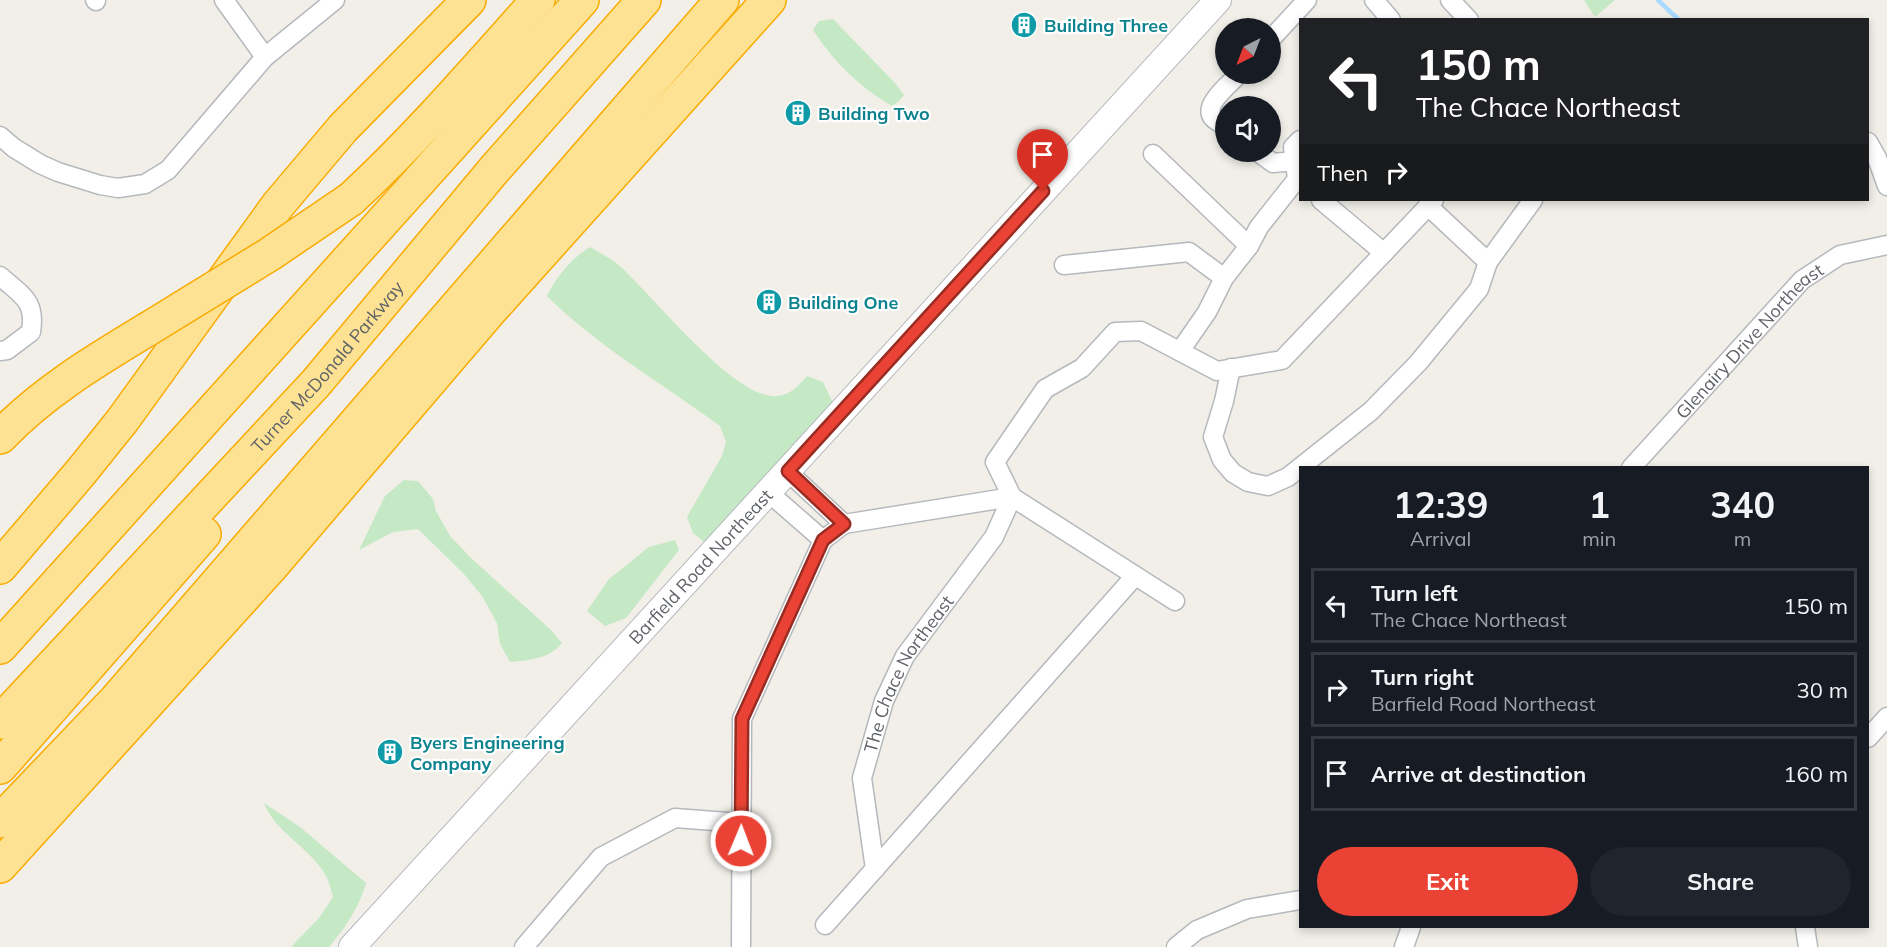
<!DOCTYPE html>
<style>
body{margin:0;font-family:Mulish,sans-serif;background:#20242c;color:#f1f3f6;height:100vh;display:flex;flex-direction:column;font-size:22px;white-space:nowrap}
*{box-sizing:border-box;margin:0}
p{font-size:20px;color:#9ea1a6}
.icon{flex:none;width:33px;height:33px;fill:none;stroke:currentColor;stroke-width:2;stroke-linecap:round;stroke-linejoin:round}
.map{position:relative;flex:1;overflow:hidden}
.panel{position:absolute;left:1299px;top:466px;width:570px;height:462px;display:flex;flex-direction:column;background:#171b24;border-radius:0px;box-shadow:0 3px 9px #0003}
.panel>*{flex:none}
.guide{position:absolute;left:1299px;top:18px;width:570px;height:183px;border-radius:0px;box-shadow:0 3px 9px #0003;background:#202124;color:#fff;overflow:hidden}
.needle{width:39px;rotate:222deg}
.tools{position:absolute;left:1215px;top:18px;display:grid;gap:12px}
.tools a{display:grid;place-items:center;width:66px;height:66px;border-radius:50%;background:#171b24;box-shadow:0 3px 9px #0003;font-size:30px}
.pin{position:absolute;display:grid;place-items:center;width:51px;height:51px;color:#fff;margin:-62px -26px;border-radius:50% 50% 50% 0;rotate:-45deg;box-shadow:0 0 6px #0007}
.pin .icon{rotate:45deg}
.me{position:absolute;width:66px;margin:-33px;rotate:1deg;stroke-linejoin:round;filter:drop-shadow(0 0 4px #0008)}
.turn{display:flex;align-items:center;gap:21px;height:126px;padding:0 18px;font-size:27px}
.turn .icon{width:78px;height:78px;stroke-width:2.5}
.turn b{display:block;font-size:42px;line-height:51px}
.then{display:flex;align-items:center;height:57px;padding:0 18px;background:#0003;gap:12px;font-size:22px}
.eta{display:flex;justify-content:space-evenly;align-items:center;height:102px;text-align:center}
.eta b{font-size:36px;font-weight:700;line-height:42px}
.action{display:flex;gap:12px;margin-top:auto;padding:12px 18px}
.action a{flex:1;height:69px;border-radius:36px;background:#ea4335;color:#fff;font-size:24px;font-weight:700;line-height:69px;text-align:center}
.action a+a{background:#20242c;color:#f1f3f6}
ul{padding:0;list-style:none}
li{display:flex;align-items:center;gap:18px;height:75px;margin:0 12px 9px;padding:0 6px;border:3px solid #363941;border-radius:0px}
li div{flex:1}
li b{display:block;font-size:22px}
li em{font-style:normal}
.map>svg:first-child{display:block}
.green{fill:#c5e8c5}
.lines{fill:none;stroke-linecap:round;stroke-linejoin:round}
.stream{stroke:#aadaff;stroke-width:4.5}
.street-casing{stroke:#b5b8bc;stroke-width:21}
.secondary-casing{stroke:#b6babf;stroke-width:28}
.highway-casing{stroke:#f9ab00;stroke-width:36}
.street{stroke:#fff;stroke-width:18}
.secondary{stroke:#fff;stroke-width:26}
.highway{stroke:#fde293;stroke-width:33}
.highway-bridge-casing{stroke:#f9ab00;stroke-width:36;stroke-linecap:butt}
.highway-bridge{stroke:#fde293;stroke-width:33}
.route-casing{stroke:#982c22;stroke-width:15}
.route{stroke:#ea4335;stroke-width:10}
.labels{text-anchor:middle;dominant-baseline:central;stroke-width:4.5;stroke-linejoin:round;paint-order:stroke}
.culture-label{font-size:18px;font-weight:bold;fill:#0d838f;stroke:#fff;text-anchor:start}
.street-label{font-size:18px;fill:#5f6368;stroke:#fff}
</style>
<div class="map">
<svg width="1887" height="947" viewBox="0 0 1887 947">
<rect width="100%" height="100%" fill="#f1efe8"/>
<path class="green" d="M1584,0H1615L1595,17Z
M833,19L895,83L904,95L899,101L892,106C859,87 833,61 813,30L819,21Z
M590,247C600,253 612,259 621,267C652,295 736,401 777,396C791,395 798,386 807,376L823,382L835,407L717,537L704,542L693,533L687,517L722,456L726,442L720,426C662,383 598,347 547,296C556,277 572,258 590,247Z
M404,480L418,481L433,499L436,511L450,536L472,559L551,630L562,643C549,659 530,660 510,662L500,644L497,623L482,596L464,574L418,529L393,532L359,550L385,496Z
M675,540L679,550L626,618L605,626L587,611L609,579L649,547Z
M264,803L300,827L366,883C359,908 345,928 329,947H291L319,918L333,897C331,891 330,884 327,878C313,849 276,834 264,803Z"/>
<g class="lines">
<path class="stream" d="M1658,0L1679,20"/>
<defs>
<g id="street">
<path d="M95,0L96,1"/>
<path d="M224,0L265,57"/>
<path d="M1374,0L1391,20"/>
<path d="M1450,0L1469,20"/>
<path d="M1270,40L1307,0"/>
<path d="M1226,127C1222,124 1216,121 1213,118C1202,105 1231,83 1239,74"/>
<path d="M0,136L14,148L40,164L58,172L100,185L118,188L145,184L168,170L265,57L335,0"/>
<path d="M1868,142L1877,158L1887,186"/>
<path d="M1258,152L1273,163L1295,161"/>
<path d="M1153,154L1249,246"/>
<path d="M1321,200L1384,253"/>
<path d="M1428,206L1488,262L1533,200"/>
<path d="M1064,265L1189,252L1224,278"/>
<path d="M0,276C22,296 36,300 31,332L7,350L0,351"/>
<path d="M1180,351L1207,312L1224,278L1249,246L1259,227L1297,179L1293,147L1300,140"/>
<path d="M1231,368L1224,401L1213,437L1222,460L1233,473L1248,482L1268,486L1288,477L1371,411L1418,363L1479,289L1488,262"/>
<path id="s1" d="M1631,468L1802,280L1840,255L1887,245"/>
<path d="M787,471L844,524"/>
<path d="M768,492L823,540"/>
<path d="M1868,738L1887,717"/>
<path id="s2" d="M875,869L862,778L884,701L905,656L994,537L1012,497L995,462L1045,389L1082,368L1115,332L1141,331L1217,371L1282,360L1434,200"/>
<path d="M825,925L1135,576"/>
<path d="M1805,927L1808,947"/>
<path d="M524,947L601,857L675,818L741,823"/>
<path d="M741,947L742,719L823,540L844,524L1012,497L1175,601"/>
<path d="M1176,947L1197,930L1247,909L1300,900"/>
<path d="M1404,947L1411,927"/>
</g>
<g id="secondary">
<path id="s3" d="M352,947L1218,0"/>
</g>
<g id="highway">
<path d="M351,199C418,137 477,68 538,0"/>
<path d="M0,437C43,392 95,361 148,329"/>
<path d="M0,567L81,472L122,421L278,205L343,128L469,0"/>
<path d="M0,647L582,0"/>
<path id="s4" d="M0,722L316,383L493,171L644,0"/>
<path d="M0,767L204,534"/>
<path d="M0,821L114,702L722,0"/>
<path d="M0,866L270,568L488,313L769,0"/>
</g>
</defs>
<use href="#street" class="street-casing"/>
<use href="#secondary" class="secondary-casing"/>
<use href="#highway" class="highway-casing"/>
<use href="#street" class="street"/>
<use href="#secondary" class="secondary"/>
<use href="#highway" class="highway"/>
<defs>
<path id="highway-bridge" d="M148,329L270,254L351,199"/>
</defs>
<use href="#highway-bridge" class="highway-bridge-casing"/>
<use href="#highway-bridge" class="highway-bridge"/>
</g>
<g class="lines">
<defs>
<path id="route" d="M741,841L742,719L823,540L844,524L788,471L1043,191"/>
</defs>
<use href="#route" class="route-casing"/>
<use href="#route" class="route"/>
</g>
<defs>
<symbol id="building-disc" viewBox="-11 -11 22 22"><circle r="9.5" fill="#0f9aa8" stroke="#fff"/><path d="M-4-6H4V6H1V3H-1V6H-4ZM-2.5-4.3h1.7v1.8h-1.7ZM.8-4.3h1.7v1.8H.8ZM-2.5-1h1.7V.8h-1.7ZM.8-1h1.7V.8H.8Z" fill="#fff"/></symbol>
</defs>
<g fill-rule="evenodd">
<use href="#building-disc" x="1009" y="10" width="30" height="30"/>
<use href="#building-disc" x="783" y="98" width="30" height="30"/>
<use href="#building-disc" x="754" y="287" width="30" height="30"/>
<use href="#building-disc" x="375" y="737" width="30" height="30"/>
</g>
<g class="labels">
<g class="culture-label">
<text x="1044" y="25">Building Three</text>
<text x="818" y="113">Building Two</text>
<text x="788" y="302">Building One</text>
<text x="410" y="742">Byers Engineering<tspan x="410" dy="21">Company</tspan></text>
</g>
<g class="street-label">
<text stroke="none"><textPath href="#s1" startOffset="174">Glenairy Drive Northeast</textPath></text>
<text stroke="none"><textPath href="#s4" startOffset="483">Turner McDonald Parkway</textPath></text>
<text stroke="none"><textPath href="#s3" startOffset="516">Barfield Road Northeast</textPath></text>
<text stroke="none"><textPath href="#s2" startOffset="207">The Chace Northeast</textPath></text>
</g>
</g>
</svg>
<div class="tools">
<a><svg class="needle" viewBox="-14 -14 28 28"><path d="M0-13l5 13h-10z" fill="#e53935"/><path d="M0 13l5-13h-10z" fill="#9ea1a6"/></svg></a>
<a><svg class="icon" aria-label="sound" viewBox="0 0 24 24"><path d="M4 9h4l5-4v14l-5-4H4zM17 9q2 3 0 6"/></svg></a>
</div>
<div class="pin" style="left:1043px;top:191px;background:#d93025"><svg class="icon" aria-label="arrive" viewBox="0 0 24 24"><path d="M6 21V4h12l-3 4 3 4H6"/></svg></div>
<svg class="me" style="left:741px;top:841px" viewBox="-20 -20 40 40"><circle r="17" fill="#ea4335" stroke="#fff" stroke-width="3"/><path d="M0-11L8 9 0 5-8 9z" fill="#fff"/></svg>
<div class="guide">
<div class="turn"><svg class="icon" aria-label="left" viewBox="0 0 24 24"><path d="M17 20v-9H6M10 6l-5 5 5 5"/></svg><div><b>150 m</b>The Chace Northeast</div></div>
<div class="then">Then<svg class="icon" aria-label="right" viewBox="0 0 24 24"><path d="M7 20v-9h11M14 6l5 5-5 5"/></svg></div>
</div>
<section class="panel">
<div class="eta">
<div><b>12:39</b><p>Arrival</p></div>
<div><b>1</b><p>min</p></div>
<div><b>340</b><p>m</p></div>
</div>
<ul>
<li><svg class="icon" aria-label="left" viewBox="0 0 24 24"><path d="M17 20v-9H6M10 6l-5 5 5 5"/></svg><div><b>Turn left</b><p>The Chace Northeast</p></div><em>150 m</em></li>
<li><svg class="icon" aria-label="right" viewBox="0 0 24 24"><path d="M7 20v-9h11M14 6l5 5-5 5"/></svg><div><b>Turn right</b><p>Barfield Road Northeast</p></div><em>30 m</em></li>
<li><svg class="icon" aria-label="arrive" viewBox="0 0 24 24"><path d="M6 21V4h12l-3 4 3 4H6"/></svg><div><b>Arrive at destination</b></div><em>160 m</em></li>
</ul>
<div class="action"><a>Exit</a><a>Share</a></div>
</section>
</div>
